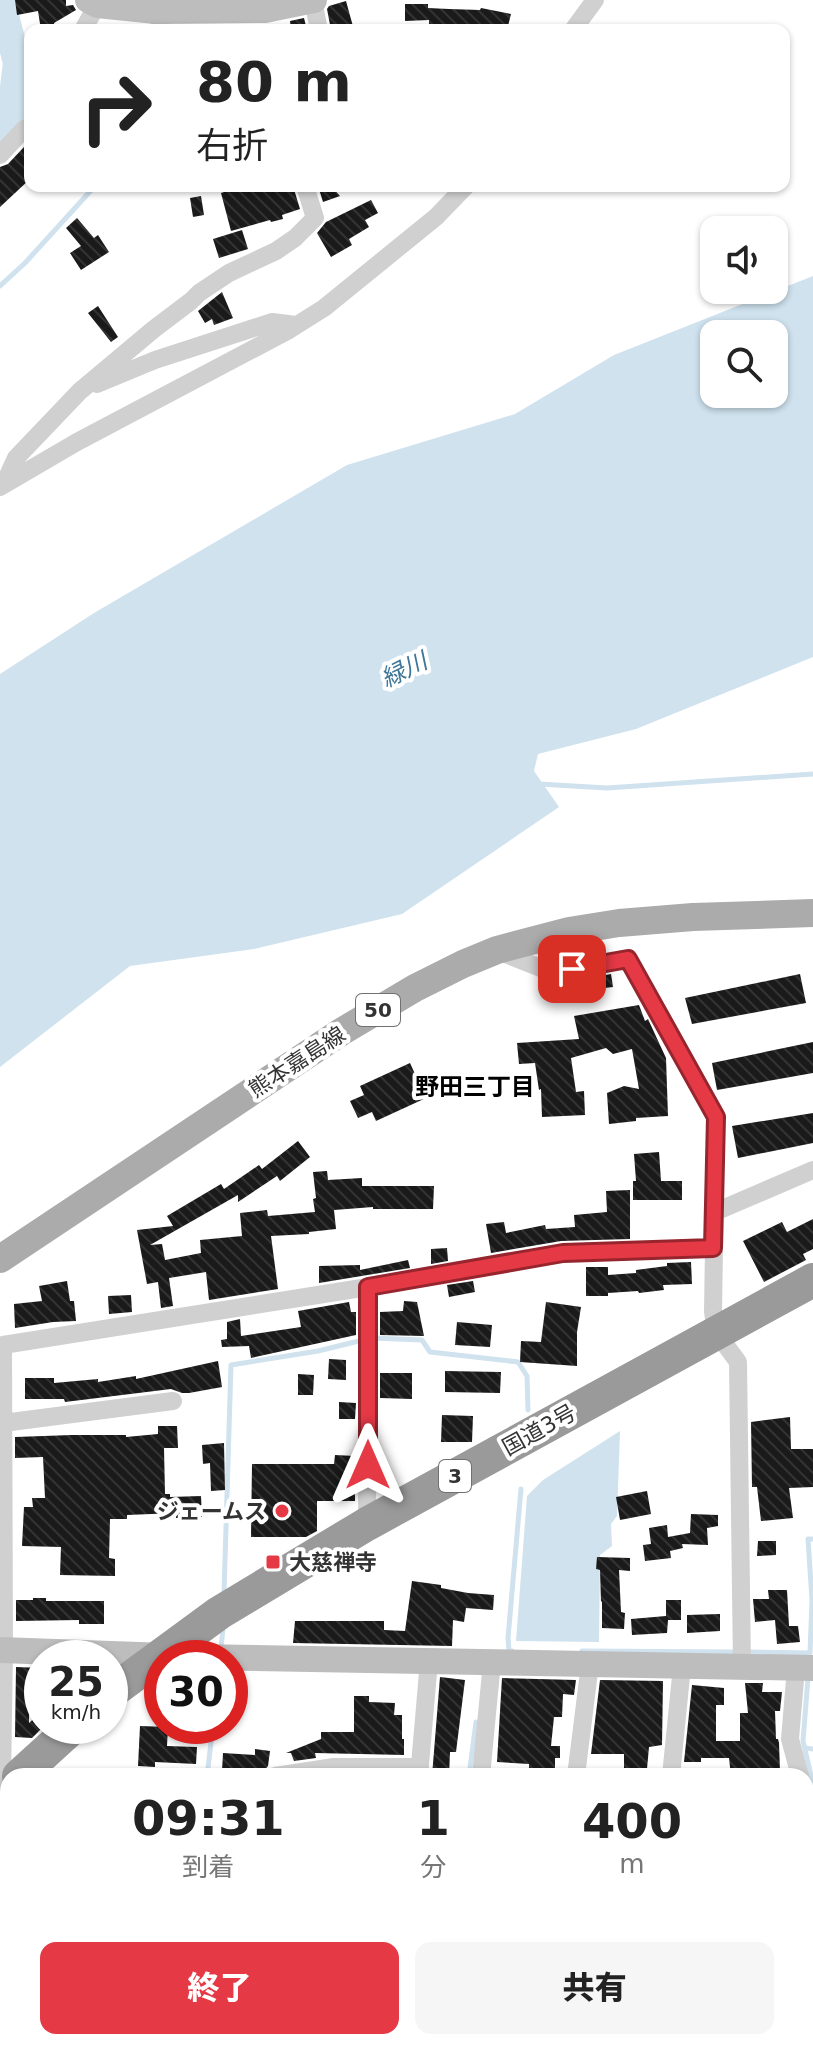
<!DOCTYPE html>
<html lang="ja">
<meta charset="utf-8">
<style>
body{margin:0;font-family:"DejaVu Sans","Noto Sans JP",sans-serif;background:#f6f6f6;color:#222;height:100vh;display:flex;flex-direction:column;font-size:30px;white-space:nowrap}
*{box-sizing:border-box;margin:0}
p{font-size:26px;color:#767676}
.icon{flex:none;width:44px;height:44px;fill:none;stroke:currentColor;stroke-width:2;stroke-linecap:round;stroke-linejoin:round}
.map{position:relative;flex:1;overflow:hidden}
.details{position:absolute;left:0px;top:1768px;width:814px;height:282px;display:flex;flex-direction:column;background:#fff;border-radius:24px 24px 0 0;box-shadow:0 2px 6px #0004}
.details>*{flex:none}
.guide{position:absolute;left:24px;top:24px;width:766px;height:168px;border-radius:16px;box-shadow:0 2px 6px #0004;background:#fff;color:#222;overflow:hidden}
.tools{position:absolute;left:700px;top:216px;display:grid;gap:16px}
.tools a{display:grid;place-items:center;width:88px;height:88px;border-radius:16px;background:#fff;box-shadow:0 2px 6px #0004;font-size:40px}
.speed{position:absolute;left:24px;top:1640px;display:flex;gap:16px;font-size:40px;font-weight:700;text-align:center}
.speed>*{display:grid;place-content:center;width:104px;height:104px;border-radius:50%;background:#fff;box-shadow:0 2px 6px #0004;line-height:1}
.speed small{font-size:20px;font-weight:400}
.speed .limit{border:12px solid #d22;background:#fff;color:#111}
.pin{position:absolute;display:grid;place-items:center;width:68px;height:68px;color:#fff;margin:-34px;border-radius:16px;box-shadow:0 4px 12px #0006}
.me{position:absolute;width:88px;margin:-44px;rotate:0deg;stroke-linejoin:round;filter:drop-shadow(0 0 6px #0008)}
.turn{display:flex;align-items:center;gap:28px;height:168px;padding:0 40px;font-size:36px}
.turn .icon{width:104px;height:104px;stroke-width:2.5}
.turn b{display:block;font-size:56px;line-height:68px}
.eta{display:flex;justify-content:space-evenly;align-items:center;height:136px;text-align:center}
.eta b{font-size:48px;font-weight:800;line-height:56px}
.action{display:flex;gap:16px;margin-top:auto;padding:16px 40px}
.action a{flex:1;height:92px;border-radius:16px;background:#e63946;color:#fff;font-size:32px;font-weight:800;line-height:92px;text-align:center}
.action a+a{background:#f6f6f6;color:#222}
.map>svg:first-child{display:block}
.water{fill:#cfe2ee;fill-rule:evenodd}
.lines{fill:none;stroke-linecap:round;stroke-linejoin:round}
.stream{stroke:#cfe2ee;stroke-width:5}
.river{stroke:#cfe2ee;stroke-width:28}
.building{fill:url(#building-back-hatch)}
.street{stroke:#d0d0d0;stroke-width:18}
.secondary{stroke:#bdbdbd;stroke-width:26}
.primary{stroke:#ababab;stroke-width:28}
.highway{stroke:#9a9a9a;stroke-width:34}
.route-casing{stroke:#96252e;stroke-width:20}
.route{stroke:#e63946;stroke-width:14}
.poi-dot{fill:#e63946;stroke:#fff;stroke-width:3}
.labels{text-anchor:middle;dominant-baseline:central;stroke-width:8;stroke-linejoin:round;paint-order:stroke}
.shield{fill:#fff;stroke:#707070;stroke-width:2}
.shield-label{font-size:20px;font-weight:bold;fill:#333}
.street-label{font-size:22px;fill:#333;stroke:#fff}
.poi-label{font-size:22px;font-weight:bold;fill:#333;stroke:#fff;text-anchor:end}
.water-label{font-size:24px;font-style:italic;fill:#3f7597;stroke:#fff}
.neighbourhood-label{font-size:24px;font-weight:bold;fill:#000;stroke:#fff}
</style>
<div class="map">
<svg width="813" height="2049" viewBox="0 0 813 2049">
<defs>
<pattern id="building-back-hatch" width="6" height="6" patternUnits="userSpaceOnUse" patternTransform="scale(2)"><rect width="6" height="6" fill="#1a1a1a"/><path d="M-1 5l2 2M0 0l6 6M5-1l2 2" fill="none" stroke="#333"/></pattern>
</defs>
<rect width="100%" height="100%" fill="#fff"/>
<path class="water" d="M813,276V657L636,729L538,754L534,771L559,807L402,914L254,949L130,966L0,1067V674L94,613L347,465L515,414L614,355ZM714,334H774V394H714Z
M620,1431L617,1516L611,1524L612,1546L600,1555L599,1642L516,1641L527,1496L543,1480Z
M813,2024V2049H626L650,2042H806V2025Z"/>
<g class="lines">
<path class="stream" d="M254,30L255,29
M0,286L25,263L95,186
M539,784L607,788L813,774
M372,1338L422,1340L430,1352L518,1362L527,1376L528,1410
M224,1593L231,1365L318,1351L363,1340
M221,1649L223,1627
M512,1651H509L508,1638L521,1489
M582,1651L736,1652
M746,1652L810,1653L812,1600L808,1539H813
M808,1678L803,1741L813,1784
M805,1748L813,1749
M207,1776L213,1726
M469,1776L476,1722
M806,1874H813
M0,2022L8,2023
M428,2042L438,2049"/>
<path class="river" d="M0,132L10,120L17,63L1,0"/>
</g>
<path class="building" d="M15,0H66V6L73,5L76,10L54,23L55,30H41L38,11L17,15Z
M346,1L354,30H331L327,9L329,6Z
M405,4H428V8L449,9L480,10L481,8L511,14L507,30H429V20L405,21Z
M304,18L307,30H291L290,21Z
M24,147L30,152V179L0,207V167L8,164Z
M243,186H293L300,209L282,215L283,219L271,222L270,220L231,231L221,193Z
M318,186H331L340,196L323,202Z
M201,196L204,215L193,217L190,198Z
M371,200L378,213L365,220L369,227L349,239L352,245L331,257L317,233L326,222Z
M77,218L94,238L98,235L109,252L81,270L70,253L81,246L66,228Z
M242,230L248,249L219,258L213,239Z
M222,292L233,318L214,325L212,319L205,323L198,311Z
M98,306L118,337L111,342L88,313Z
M611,974L613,987L578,991L575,981Z
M800,974L806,1003L692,1024L685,998Z
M639,1005L645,1021L648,1019L666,1058L668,1116L636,1118V1121L609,1124L607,1093L624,1086L639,1089L632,1049L613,1054L606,1048L571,1058L576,1092L584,1091L585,1115L542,1117L541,1089L539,1090L535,1063L519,1064L517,1043L579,1039L574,1016Z
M813,1042V1073L717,1090L712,1063Z
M410,1063L426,1098L376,1121L372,1112L358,1118L350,1101L364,1095L360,1086Z
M813,1113V1143L738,1158L732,1126Z
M298,1141L310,1157L280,1181L277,1176L238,1202V1195L150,1245L162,1244L165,1260L201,1253L200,1240L242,1236L240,1213L267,1210L268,1216L315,1212L313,1199L316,1198L313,1172L327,1171L328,1180L362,1178V1186H434L433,1209H373V1207L334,1210L336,1229L309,1232V1234L271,1236L278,1289L209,1300L206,1272L169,1278L173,1306L161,1308L158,1282L147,1284L137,1230L173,1226L167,1216L221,1184L224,1189L259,1165L262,1169Z
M659,1152L661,1181H682V1200H633V1181H636L634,1154Z
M630,1190V1239L561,1241L491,1253L486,1224L504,1222L506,1233L545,1225L546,1229L575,1227L574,1215L607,1212L606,1191Z
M813,1219V1249L803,1254L806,1260L764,1282L743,1241L782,1222L787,1232Z
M447,1248L448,1261L431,1264V1249Z
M408,1260L410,1268L319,1283V1266L360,1265V1270Z
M691,1262L692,1284L663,1285L664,1290L639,1293L638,1291L608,1293V1296H586V1267H608V1275L636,1273V1270L667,1266V1263Z
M67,1281L70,1301H74L76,1321L53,1322L15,1328L14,1304L42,1301L39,1286Z
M473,1281L475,1292L449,1297L447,1285Z
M131,1295L132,1312L109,1314L108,1296Z
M404,1301L417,1302L424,1336L380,1335V1312L403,1311Z
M349,1302L351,1312H356V1335L251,1358L249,1346L222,1347L221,1340L227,1339V1322L240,1319L241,1336L301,1327L298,1311Z
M546,1302L581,1307L577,1332V1366L520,1362L521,1341L541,1342Z
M457,1322L492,1325L490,1347L455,1345Z
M329,1359L346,1360V1380L328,1379Z
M218,1361L222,1387L189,1393H182L171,1389L65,1402L64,1399H25V1378H54V1383L98,1379V1382L136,1376V1379Z
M445,1371L501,1372L500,1393L445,1392Z
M380,1373H412V1399L380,1398Z
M298,1374L314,1375L313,1395H298Z
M339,1402L356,1403L355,1419H339Z
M442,1415L473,1416L472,1442H441Z
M790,1417L791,1449H813V1487L789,1488L793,1518L761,1521L757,1487H752L751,1422Z
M158,1426H177L178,1448H164L165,1494H170V1497L201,1496L202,1517L176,1518V1513L127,1515V1519H110L109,1558L115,1559V1576L60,1575L61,1547L22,1546L24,1507H33L32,1498H45L43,1457L15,1458V1437L72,1435H126V1437L158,1434Z
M224,1443L225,1490L211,1491L210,1463L203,1464L202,1445Z
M335,1455L355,1456V1501H317V1531L306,1537H251L252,1464H334Z
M647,1491L651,1514L620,1520L616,1497Z
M691,1514L718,1515V1526L707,1528L708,1545L682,1544L683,1548L670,1551L671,1558L645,1561L643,1545L651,1544L649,1528L667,1525L668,1537L690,1533Z
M758,1541H776V1555L757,1556Z
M597,1557L630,1558V1571L619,1570L621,1612L625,1613L624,1629L602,1628V1601L601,1602L600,1570L596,1569Z
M412,1581L441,1585V1588L468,1593L494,1595L493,1610L466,1608L464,1622L453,1620L452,1646L293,1643L295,1621H384V1630L405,1631Z
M768,1590H787L789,1626H798L800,1642L777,1644L775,1620L755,1622L753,1599H769Z
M33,1598H46V1601H104V1624H79V1620L16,1621V1600H33Z
M666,1600H681V1620H668L667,1633L632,1635L631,1619L666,1616Z
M720,1614V1631L687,1633V1615Z
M16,1667L42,1668V1682H29V1723L42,1711V1728L32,1738L15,1737Z
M440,1677L465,1680L456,1752H450L449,1776H432Z
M502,1678L576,1680L574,1695L563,1694L562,1717H554L551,1746H560V1758H555V1776H529V1764L497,1762Z
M600,1680L663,1681L662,1745L649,1747L647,1769H624V1754H591Z
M745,1683H763L762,1692H782L780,1711H775L776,1739H778L779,1743L780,1771L758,1772V1776H731L729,1758H701V1762H684L692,1685L724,1688V1705H716V1741H740V1713H748Z
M354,1696H369V1702L395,1703L394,1715H402V1739H404V1755L315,1753L316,1758L294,1761L291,1753H286L321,1739V1732H354Z
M140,1726L168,1727L167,1746L197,1747L196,1764L155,1762V1767L138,1766Z
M255,1749L270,1751L268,1766L264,1771L245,1770V1773L222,1771L223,1753L255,1755Z"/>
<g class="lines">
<path class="street" d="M313,1L319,30
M156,11L162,30
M83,30L97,5
M573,30L595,0
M0,155L24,129L30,127
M97,384L155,360L272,322L296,325
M4,484L16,458L80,391L154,329L191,301L199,293L229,273L276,251L295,238L315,218L305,186
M0,487L77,442L289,330L324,308L436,217L466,186
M498,951L553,973L628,959L716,1117L713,1312L716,1332L738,1362L742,1667
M715,1212L813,1170
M3,1423L173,1401
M367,1524L368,1287
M796,1668L790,1739L800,1776
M275,1776L334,1767H420
M419,1776L429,1661
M481,1776L492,1662
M576,1776L590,1664
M671,1776L682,1666
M7,1789L2,1780L4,1650L3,1345L368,1287L563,1253L713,1248
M806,1796L813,1821
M0,1850L3,1860L0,1921
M806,2000L813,1999
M207,2042L210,2049
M467,2042L469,2048L542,2043"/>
<path class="secondary" d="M88,0L97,5L156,11L265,10L314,0
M0,1650L195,1657L813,1668"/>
<path class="primary" d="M0,1259L341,1032L415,988L463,964L497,950L569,931L619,923L693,917L813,913"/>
<path class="highway" d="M110,1693L219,1613L367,1524L813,1280
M19,1776L74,1726
M0,1829L8,1821"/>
</g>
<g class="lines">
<defs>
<path id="route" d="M368,1465V1287L563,1253L713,1248L716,1117L628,959L572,969"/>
</defs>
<use href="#route" class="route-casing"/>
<use href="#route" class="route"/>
</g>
<g class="poi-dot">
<circle cx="282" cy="1511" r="8"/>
<rect x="265" y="1554" width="16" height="16" rx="4"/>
</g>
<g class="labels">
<g class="shield">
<rect x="356" y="994" width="44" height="32" rx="6"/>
<rect x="439" y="1460" width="32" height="32" rx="6"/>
</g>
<g class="shield-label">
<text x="378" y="1010">50</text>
<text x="455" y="1476">3</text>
</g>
<g class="street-label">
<text transform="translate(297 1062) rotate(-33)">熊本嘉島線</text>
<text transform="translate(539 1430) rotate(-29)">国道3号</text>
</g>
<g class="poi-label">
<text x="266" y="1511">ジェームス</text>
<text x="289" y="1562" text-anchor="start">大慈禅寺</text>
</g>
<g class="water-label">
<text transform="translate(404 670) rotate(-26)">緑川</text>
</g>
<g class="neighbourhood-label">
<text x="475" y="1087">野田三丁目</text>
</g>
</g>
</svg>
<div class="tools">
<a><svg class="icon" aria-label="sound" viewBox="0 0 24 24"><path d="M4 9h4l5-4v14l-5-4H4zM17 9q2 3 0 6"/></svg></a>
<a><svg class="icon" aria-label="search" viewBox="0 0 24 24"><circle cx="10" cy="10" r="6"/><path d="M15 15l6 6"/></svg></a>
</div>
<div class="speed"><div>25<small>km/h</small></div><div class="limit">30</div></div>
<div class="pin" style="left:572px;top:969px;background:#d93025"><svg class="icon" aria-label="arrive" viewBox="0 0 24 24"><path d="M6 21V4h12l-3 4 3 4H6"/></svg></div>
<svg class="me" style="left:368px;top:1465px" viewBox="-20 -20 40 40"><path d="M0-17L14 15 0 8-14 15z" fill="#e63946" stroke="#fff" stroke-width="4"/></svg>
<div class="guide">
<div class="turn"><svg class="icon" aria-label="right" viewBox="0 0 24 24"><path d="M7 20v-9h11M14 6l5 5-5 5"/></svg><div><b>80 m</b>右折</div></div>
</div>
<section class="details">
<div class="eta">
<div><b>09:31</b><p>到着</p></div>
<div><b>1</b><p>分</p></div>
<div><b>400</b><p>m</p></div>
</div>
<div class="action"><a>終了</a><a>共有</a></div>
</section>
</div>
